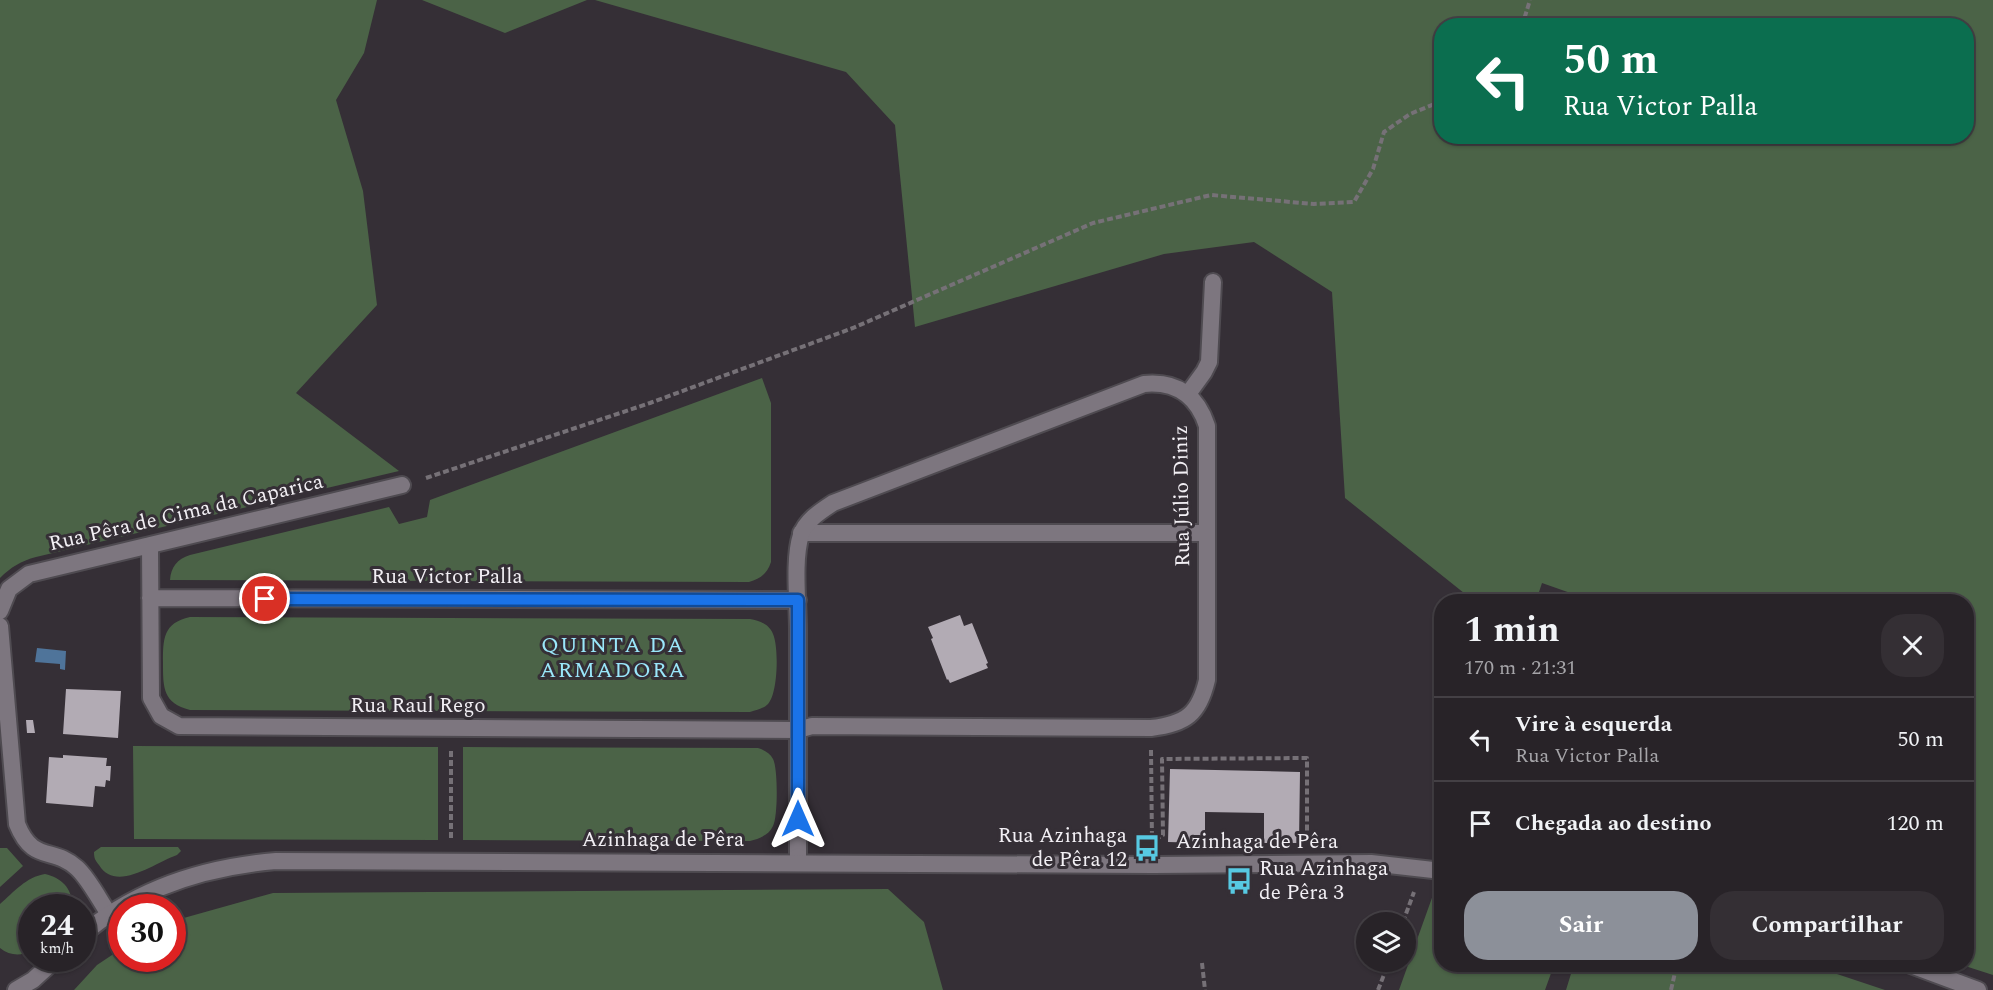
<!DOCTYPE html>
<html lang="pt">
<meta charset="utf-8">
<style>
body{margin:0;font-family:Spectral,serif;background:#342f34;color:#f1f3f6;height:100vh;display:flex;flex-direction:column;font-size:22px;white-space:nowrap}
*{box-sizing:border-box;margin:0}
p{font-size:20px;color:#a5a4a8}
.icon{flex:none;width:33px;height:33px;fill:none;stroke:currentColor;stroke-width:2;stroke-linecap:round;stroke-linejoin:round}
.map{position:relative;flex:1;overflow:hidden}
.panel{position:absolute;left:1434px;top:594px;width:540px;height:378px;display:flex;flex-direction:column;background:#282328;border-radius:24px;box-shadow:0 2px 4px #0004,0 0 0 2px #444045}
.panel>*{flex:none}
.top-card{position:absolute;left:1434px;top:18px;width:540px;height:126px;border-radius:24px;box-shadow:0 2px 4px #0004,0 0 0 2px #444045;background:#0b6e4f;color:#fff;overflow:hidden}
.tools{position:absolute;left:1356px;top:912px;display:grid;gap:12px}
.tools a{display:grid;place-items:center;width:60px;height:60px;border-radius:50%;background:#282328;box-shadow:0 2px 4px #0004,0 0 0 2px #444045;font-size:30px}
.speed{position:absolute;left:18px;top:894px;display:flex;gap:12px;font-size:30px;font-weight:700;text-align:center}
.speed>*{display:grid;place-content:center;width:78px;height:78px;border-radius:50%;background:#282328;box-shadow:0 2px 4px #0004,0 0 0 2px #444045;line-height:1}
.speed small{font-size:15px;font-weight:400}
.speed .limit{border:9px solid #d22;background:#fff;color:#111}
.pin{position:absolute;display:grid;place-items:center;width:51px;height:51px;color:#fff;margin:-26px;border:3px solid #fff;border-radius:50%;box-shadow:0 2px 6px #0007}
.me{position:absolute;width:66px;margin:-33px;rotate:0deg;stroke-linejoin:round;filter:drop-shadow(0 0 4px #0008)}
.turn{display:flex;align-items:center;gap:21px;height:126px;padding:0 30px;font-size:27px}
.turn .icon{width:78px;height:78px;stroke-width:2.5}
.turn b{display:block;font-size:42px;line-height:51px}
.round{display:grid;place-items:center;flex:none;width:63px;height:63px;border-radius:24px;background:#342f34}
.summary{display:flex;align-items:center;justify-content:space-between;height:102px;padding:0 30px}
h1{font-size:36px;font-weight:700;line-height:45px}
.primary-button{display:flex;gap:12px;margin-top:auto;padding:12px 30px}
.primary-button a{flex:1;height:69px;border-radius:24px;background:#8c9099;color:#fff;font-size:24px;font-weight:700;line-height:69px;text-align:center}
.primary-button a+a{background:#342f34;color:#f1f3f6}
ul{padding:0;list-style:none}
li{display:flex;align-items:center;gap:18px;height:84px;padding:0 30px;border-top:2px solid #444045}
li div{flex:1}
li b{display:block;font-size:22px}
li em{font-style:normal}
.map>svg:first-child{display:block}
.green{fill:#4b6347;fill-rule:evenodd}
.water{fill:#4f749a}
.building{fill:#b2abb4}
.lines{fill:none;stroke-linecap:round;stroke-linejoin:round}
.pedestrian-casing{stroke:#4f4b51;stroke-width:20}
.minor-casing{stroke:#4f4b51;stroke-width:20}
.tertiary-casing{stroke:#4f4b51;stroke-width:20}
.path{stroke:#767177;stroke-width:4;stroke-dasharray:6 3;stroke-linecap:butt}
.pedestrian{stroke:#7d767f;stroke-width:16}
.minor{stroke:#7d767f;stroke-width:16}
.tertiary{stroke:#7d767f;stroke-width:16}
.route-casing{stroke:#114b97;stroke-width:15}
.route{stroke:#1a73e8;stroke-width:10}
.labels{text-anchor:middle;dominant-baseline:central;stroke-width:6;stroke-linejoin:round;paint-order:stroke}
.street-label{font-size:21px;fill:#f2eff4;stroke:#352f36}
.poi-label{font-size:21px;fill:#f2eff4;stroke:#352f36;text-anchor:end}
.neighbourhood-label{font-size:22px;letter-spacing:1.5px;fill:#9ae7fa;stroke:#352f36}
</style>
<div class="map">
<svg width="1993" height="990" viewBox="0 0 1993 990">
<rect width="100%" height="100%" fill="#352f36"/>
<path class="green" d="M0,0H377L364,53L336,100L363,191L377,305L296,393L399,471L36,557C21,561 11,567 0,578Z
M422,0H587L505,33Z
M595,0H1993V975L1962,965L1966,964V602H1596L1542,583L1536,601H1474L1345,498L1332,292L1254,242L1164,254L915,327L895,125L846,72ZM1442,26H1966V136H1442Z
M762,378L771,403V562C767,574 760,579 749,582L170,580C171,567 177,559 190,555L389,507L399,524L427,517L430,500Z
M190,617L750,619C760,621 769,624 773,634C779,647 778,694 768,704C763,709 757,710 750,712L190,710C163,703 163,688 163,663C163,639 163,623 190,617Z
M133,746L438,747V840L134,839Z
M463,747L758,748C764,750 770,753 773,759C778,768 778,817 773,826C769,835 759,839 750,841L463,840Z
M101,847H178L181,851L177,855C154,863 116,893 99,865C95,860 94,858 94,852Z
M0,848H7L23,866L0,887Z
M45,874C62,878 73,889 72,907L32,908L31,951C21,956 10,956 0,948V904C14,892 26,877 45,874Z
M888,889L924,922L943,990H74L97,965L121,949L122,958H172L173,921L273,893Z
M1433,895L1441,897L1442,964L1554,965L1545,990H1399Z
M1574,964L1810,965L1885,990H1566Z"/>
<path class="water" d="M37,648L66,651L65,670L60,669V664L35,662Z"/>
<path class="building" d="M960,615L964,626L972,623L988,663L986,664L988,668L950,683L948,679L947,680L931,639L933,638L928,627Z
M66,689L121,691L118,738L63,734Z
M26,720H33L35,733H27Z
M63,755L107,758L106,766H111L110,781L106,780L105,787L95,786L93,807L46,803L49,757L63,758Z
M1170,769L1300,772L1299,843H1264V813L1205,812V843L1168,842Z"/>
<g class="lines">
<defs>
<path id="pedestrian" d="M801,533H1207"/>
<path id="minor" d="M1188,394L1204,372L1209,362L1213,282
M150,545L151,698L161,716L179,726L798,730L812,726L1151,728C1186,724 1199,714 1207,680V426C1197,395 1176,381 1144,384L833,503C821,511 806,520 801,535C793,559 798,603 798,630C798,708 798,785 798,863
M150,598L798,600
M0,611L9,589L29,574L402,485
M0,626L17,824C33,864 53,846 77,868C89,879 100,901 109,914"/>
<path id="tertiary" d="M82,935C137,888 206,867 276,861L1154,865L1371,863L1442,871
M1908,964L1978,990
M16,990L33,980L57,958"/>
</defs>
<use href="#pedestrian" class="pedestrian-casing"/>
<use href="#minor" class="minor-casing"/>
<use href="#tertiary" class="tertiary-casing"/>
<path class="path" d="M1522,26L1530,0
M426,478L650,403L853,328L1093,223L1211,195L1314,204L1354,202L1373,169L1384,132L1410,114L1442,101
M1151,750L1152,842
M451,751V839
M1155,840L1163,835L1162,759L1307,758V842
M1403,922L1414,892
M1202,963L1205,990
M1378,990L1389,962
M1671,990L1677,964"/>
<use href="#pedestrian" class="pedestrian"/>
<use href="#minor" class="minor"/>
<use href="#tertiary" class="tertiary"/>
</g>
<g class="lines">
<defs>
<path id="route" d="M265,599L798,600V819"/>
</defs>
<use href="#route" class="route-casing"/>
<use href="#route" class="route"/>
</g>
<defs>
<symbol id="bus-bare" viewBox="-9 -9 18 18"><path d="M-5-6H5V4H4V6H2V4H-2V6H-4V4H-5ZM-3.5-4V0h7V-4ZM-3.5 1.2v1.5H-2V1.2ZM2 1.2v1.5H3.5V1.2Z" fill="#57c9e2" stroke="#352f36" stroke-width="2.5" paint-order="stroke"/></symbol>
</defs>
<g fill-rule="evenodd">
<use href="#bus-bare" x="1128" y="829" width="38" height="38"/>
<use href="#bus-bare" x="1220" y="862" width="38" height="38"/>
</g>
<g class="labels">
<g class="street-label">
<text transform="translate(1182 496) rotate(-91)">Rua Júlio Diniz</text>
<text transform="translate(186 513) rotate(-13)">Rua Pêra de Cima da Caparica</text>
<text x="447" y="577">Rua Victor Palla</text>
<text x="418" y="706">Rua Raul Rego</text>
<text x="663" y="840">Azinhaga de Pêra</text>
<text x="1257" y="842">Azinhaga de Pêra</text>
</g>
<g class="poi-label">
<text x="1127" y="836">Rua Azinhaga<tspan x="1127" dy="24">de Pêra 12</tspan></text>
<text x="1259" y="869" text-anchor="start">Rua Azinhaga<tspan x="1259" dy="24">de Pêra 3</tspan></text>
</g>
<g class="neighbourhood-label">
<text x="613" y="645">QUINTA DA<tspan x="613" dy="25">ARMADORA</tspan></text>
</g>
</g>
</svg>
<div class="tools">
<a><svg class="icon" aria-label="layers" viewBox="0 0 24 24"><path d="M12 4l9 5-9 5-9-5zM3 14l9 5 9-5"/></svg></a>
</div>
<div class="speed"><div>24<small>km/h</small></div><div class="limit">30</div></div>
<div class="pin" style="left:265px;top:599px;background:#d93025"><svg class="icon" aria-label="arrive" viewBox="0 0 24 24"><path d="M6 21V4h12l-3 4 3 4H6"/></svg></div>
<svg class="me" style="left:798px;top:819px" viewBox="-20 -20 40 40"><path d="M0-17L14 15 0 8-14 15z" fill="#1a73e8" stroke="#fff" stroke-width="4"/></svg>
<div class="top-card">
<div class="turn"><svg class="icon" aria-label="left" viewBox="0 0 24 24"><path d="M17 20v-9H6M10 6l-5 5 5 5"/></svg><div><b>50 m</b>Rua Victor Palla</div></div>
</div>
<section class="panel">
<div class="summary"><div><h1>1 min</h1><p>170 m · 21:31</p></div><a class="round"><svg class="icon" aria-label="close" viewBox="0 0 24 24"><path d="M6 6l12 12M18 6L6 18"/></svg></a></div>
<ul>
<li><svg class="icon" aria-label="left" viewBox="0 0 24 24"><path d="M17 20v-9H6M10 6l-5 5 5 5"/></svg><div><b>Vire à esquerda</b><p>Rua Victor Palla</p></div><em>50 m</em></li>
<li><svg class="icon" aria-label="arrive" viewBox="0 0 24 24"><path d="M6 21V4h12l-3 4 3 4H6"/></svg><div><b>Chegada ao destino</b></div><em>120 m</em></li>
</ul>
<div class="primary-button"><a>Sair</a><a>Compartilhar</a></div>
</section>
</div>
